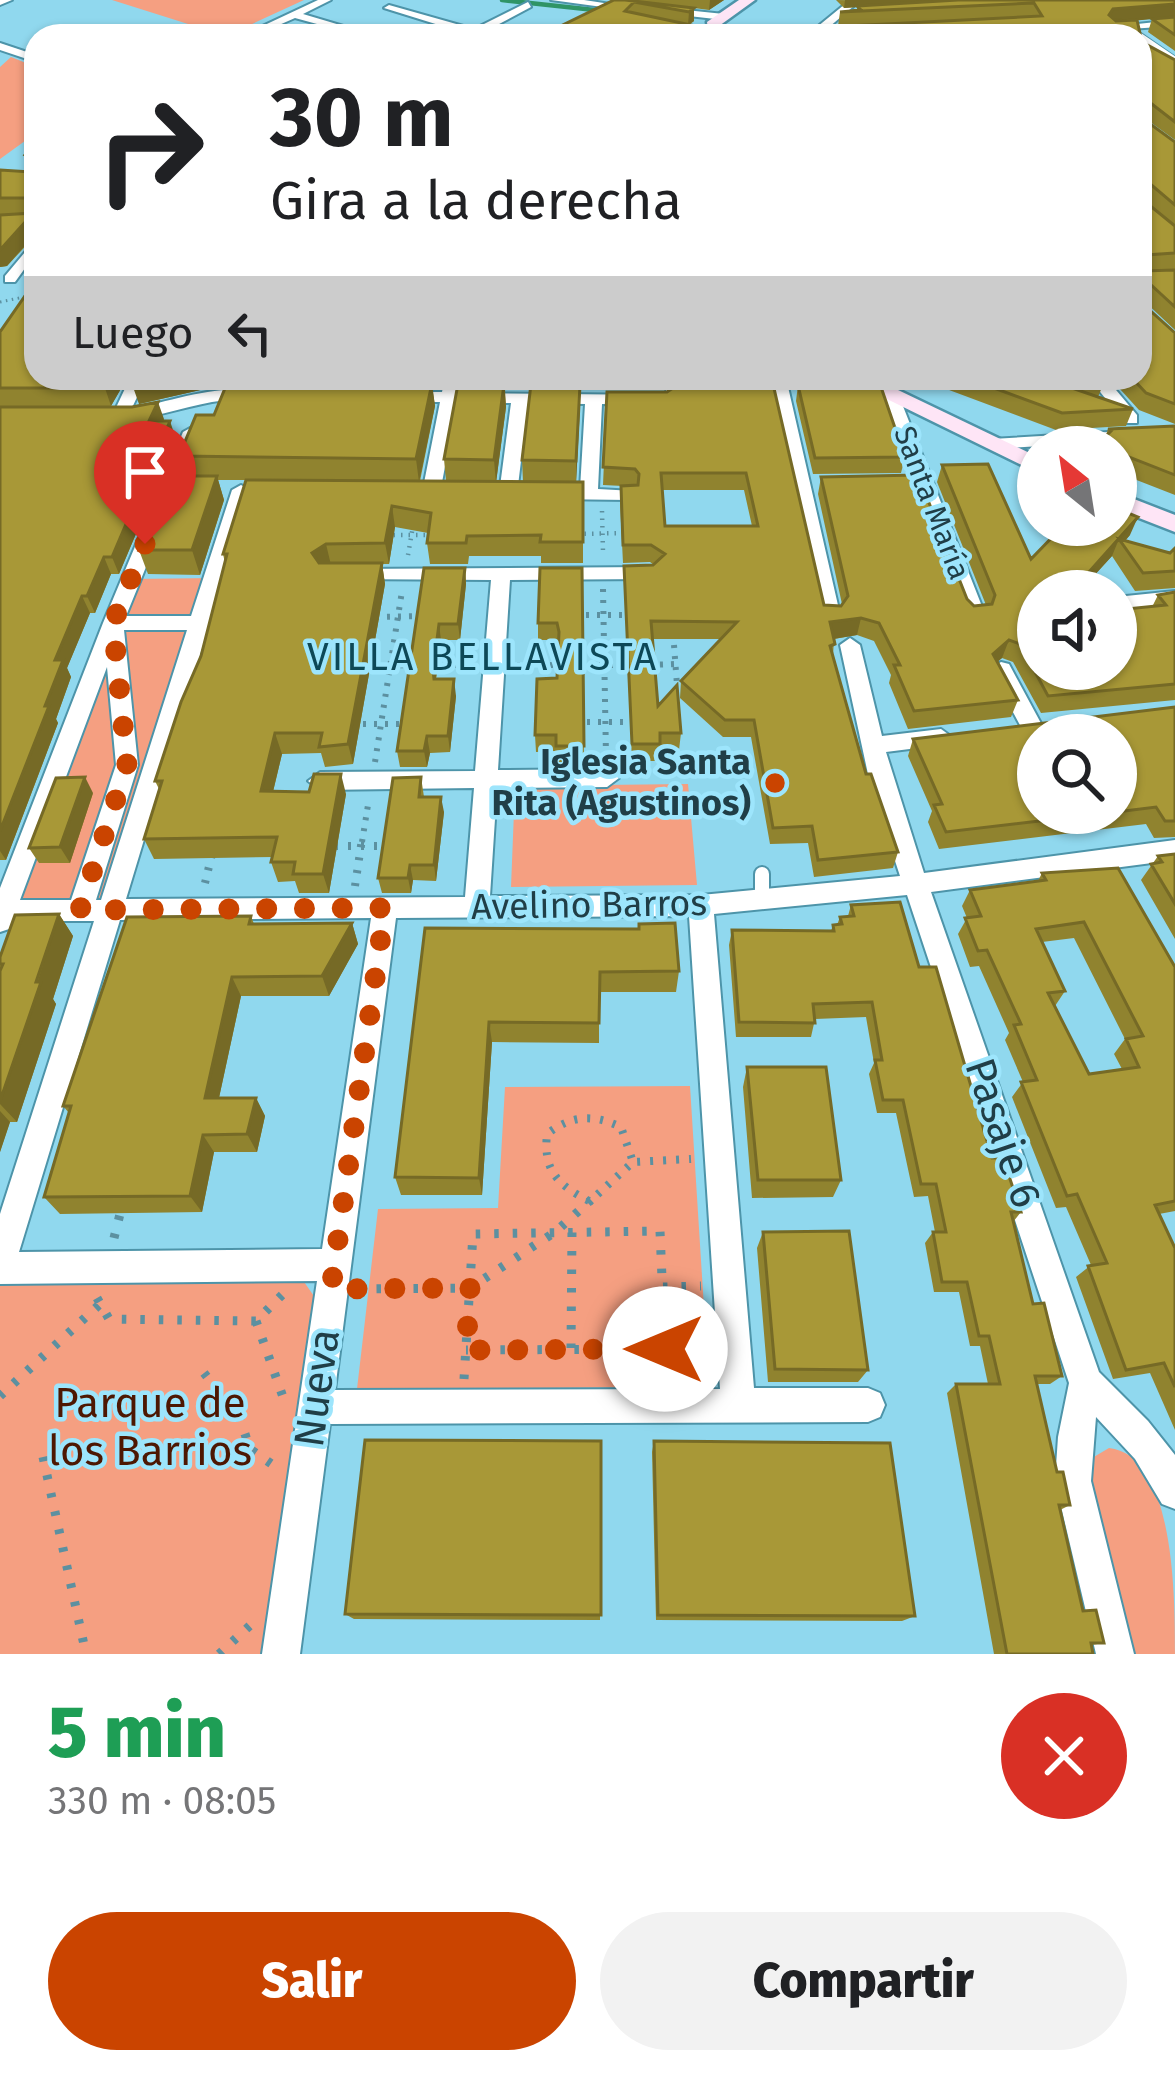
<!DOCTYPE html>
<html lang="es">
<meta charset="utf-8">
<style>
body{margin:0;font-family:"Fira Sans",sans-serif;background:#f2f2f2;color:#202124;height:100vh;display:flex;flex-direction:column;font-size:45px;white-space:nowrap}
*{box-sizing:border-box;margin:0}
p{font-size:39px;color:#757577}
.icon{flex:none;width:66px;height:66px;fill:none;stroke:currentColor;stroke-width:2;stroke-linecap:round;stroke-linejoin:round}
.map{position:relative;height:1654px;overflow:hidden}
.sheet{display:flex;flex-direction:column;background:#fff;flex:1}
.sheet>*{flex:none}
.top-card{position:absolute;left:24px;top:24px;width:1128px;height:366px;border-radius:36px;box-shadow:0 3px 9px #0004;background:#fff;color:#202124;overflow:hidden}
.needle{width:78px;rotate:330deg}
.fabs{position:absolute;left:1017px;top:426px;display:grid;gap:24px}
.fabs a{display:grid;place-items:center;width:120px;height:120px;border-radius:50%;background:#fff;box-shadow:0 3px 9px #0004;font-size:60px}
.pin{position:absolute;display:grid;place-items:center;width:102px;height:102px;color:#fff;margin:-123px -51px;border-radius:50% 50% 50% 0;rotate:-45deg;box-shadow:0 0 12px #0007}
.pin .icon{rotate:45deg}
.me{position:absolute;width:132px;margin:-66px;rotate:270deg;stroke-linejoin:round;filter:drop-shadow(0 0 9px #0008)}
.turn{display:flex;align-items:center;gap:42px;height:252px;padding:0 48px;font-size:54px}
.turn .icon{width:156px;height:156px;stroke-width:2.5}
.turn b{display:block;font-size:84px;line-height:102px}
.then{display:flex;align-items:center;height:114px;padding:0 48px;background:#0003;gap:24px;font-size:45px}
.round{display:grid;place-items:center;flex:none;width:126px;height:126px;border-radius:63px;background:#f2f2f2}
.summary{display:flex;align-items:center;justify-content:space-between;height:204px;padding:0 48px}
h1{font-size:72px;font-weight:800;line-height:90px;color:#1e9e55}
.cta{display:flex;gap:24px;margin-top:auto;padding:24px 48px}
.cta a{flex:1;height:138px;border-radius:72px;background:#ca4400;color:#fff;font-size:48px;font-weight:800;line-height:138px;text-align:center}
.cta a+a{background:#f2f2f2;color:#202124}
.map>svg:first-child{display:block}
.green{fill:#f59f81}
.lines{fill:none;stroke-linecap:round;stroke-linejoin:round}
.stream{stroke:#2f9466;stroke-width:4.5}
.lane-far1-casing{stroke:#4d94a9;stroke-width:8}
.lane-casing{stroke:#4d94a9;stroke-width:18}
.street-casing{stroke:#4d94a9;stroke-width:4}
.secondary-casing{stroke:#4d94a9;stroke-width:5}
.path-far4{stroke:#5c90a0;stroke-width:3;stroke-dasharray:1.5 4.5;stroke-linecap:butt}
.path-far3{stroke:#5c90a0;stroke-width:4.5;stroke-dasharray:1.5 6;stroke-linecap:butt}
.path-far2{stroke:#5c90a0;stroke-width:6;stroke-dasharray:3 8;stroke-linecap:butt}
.path-far1{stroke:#5c90a0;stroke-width:8;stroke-dasharray:3 10;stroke-linecap:butt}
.path{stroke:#5c90a0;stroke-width:9;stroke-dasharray:4.5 14;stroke-linecap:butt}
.lane-far1{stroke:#fff;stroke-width:6}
.lane{stroke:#fff;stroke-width:14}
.street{fill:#fff;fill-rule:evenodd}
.secondary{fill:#fee5f6;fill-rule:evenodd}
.wall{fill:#90832f;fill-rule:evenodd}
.shaded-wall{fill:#766a26}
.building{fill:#a89837;stroke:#766a26;stroke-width:3;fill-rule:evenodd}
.route{stroke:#ca4400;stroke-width:21;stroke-dasharray:0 37.8}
.poi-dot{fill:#ca4400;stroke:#9de5fc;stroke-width:4.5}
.labels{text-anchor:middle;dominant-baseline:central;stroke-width:9;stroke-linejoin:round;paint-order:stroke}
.far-street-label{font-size:30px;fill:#203e47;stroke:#9de5fc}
.poi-label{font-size:36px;font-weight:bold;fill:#203e47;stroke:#9de5fc;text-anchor:end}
.street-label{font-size:36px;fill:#203e47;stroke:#9de5fc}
.neighbourhood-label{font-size:39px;letter-spacing:3px;fill:#0d4857;stroke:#9de5fc}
.near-street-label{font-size:42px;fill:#203e47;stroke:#9de5fc}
.near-park-label{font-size:42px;fill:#4d1702;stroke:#9de5fc}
</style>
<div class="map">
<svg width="1175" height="1654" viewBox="0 0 1175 1654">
<rect width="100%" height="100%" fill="#90d8ee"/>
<path class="green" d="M112,0H304L226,36Z
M11,57L36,67V133L0,159V67Z
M214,578L110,909L5,911L131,579Z
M688,784L697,885L511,887L515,786Z
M690,1086L709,1387L357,1389L378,1209L498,1208L505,1087Z
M0,1279H302L316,1299L267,1654H0Z
M1109,1448C1175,1455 1175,1598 1175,1654H1131L1084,1492L1087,1461Z"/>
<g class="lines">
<path class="stream" d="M502,0L604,11"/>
<defs>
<path id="lane-far1" d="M1140,36L1175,60"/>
<path id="lane" d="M762,874V899"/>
<path id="street" d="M0,0H12L0,5Z
M318,0H331L303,14L377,36H361L295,18L254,36H241Z
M551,0H584L637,8L632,11Z
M850,0H861L822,33L861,31L865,36H806Z
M528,2L531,7L484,32L491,36L471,35L384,8L389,5L474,29Z
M666,8L724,14L729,17L724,20L662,13Z
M1175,20V26L1114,30L1109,27Z
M0,43L36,55V62L0,50Z
M36,239V253L15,282H5V276Z
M130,378H146L131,410C162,403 234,379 260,395C246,403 228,399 212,402C179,408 146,421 114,420L112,416Z
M445,378H461L458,393L661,395L666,393L668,378H684L682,395L664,405L602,404L598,489L634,491V499L628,500L552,499L543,494L552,489H580L585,404L528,403L517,494L508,499L499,494L511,403H457L440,493L437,497H425L422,493L440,402H401L393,397L401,392H442Z
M770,378H786L840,614L830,621L820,614Z
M1089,378H1106L1137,415V423H1125Z
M889,386L897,391L985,614L982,619H968L965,614L881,391Z
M192,427L201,432L126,616H191L232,490L241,485L250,490L126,899L465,897L474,788L320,790L308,781L320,772L475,771L491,580L344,579L341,575L351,569L650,567L660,573L650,579L510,580L498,770L607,769L619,778L607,787L497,788L490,896L701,895L900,876L871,788L840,645L850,638L860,645L882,736L941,729L952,737L941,745L886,752L924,873L1175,840V860L931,892L1099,1372L1148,1421L1175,1455V1509L1162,1504L1135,1459L1096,1417L1091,1481L1134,1654H1096L1055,1481L1058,1437L1069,1383L907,895L714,914L754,1388H868L880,1393L885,1405L880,1417L868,1422L330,1424L300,1654H262L317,1281L0,1284V1214L94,921H13L9,929L0,932V888L103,623L183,432ZM124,630H187L101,900H96L138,765ZM107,667L116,765L71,900H20ZM689,916L720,1389L335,1390L396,918ZM371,918L322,1249L19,1252L120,920Z
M1175,428V438L992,449L983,444L992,439Z
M1175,591V605L1116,611V597Z
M1001,662L1009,664L1043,727L1040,733H1024L1021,727L990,669Z"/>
<path id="secondary" d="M739,0H755L719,26L723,36H709L707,22Z
M844,378H873L1038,457V473Z
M1116,492L1175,515V532L1116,509Z"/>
</defs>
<use href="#lane-far1" class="lane-far1-casing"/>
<use href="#lane" class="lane-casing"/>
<use href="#street" class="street-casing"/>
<use href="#secondary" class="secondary-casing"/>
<path class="path-far4" d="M0,302L29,296"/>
<path class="path-far3" d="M602,511L603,552
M577,534L624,533
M386,535H433
M408,555L413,526"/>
<path class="path-far2" d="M603,589L606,756
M575,615H628
M376,617L423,616
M674,645L677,685
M433,665H474
M517,665H564
M577,665H630
M649,665L675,664
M367,666L414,665
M576,722H635
M352,724H405
M375,762L402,591
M362,842L368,805"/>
<path class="path-far1" d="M335,846H387
M205,883L213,850
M355,886L362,839
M589,1201C558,1185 543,1171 547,1134C572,1115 593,1114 621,1127L633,1162
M588,1203L633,1162L691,1159"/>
<path class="path" d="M114,1238L121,1210
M663,1287L701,1286
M358,1289L470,1288L555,1232L591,1200
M97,1298L109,1319L256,1321L282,1295
M256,1321L283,1397
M571,1348L572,1231
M204,1373L240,1419L250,1449L276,1467
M464,1379L473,1234L660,1231L665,1349L466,1350
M0,1396L100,1304
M43,1457L86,1654
M219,1654L256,1620"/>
<use href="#lane-far1" class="lane-far1"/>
<use href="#lane" class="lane"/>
<use href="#street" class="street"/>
<use href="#secondary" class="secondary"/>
</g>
<path class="wall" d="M614,0H724L709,10L694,8V21L689,25L710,29V36H540Z
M836,0L1175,4V51L1148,32L1152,19L1159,18L1137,20L1142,42L1175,60V140L1142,116V118L1175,142V330L1143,300V304L1175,333V424L1139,410L1110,378H1140V36H832L833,31H844L845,26L1020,17L838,26L840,12L857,10V7L844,8Z
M36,142V267H32L26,251L35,236L7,266L0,267L31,214H0V170L31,172L25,155Z
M0,332L36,378H127L111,406H0Z
M137,378H441L438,387H432L435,406L420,481H446L444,459L463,384L462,378H664L660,390H580L576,482H583V563H541V556H469L468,564H430L427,543L428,533L395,527L389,564H382L385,584L353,764L325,767L321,753L282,754L273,792L346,794L329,893H299L295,881L278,882L271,862L273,857L154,859L144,839L159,789L155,781L201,656L225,563L223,554L246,480H218L224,500L200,575L148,574L139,550L185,476L179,456L214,415L226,384L139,404ZM505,389H530L522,460L523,482H496L506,407Z
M917,378H1103L1105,380L1098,397L1133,409L1126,426L1056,430Z
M732,385L824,605L841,606L842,604L818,494L821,477L974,606L986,605L937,482L942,465L1031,559L1130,535L1125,541L1170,553L1175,548V588L1135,591L1112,556L1080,591H1038V669L1152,607L1158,595L1175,592V700L1041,713L1013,662L1002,658L997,662L1018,700L1011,717L908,729L889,683L891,675L874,641L857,635L834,639L833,656L866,774L898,852L893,868L814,877L808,843L770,844L751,737H723L680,698L681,681L721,639H653L658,706L681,733L679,750L660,751L659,761H632L624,566L654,565L650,562L623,563L620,503L621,486H623L603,485L607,392H667ZM662,490H744L752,526H665Z
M798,385L905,457L901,473L813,474L796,401Z
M0,407L164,419L163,421L176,439L119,574H111L95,613H90L67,668L71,677L56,719L58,723L6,860H0Z
M1175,426V495L1116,472V447H1097L1105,438L1108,429Z
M424,568H465L466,584L460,640H441L436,679L456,696L450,752L430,753L427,767H400L397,751Z
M582,568L584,762H556V751L536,752L535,735L557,678L558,644L557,640H538V623Z
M1175,707V837L1154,838L1146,824L939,849L928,822L932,811L908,756L913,739ZM1116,735V813H1038Z
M421,777L424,797L444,812L436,881L413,880L411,893H382L378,878Z
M93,793L70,863H39L29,848Z
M1175,854V939L1141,880L1158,856Z
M1042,873L1175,967V1211L1159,1214L1175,1248V1430L1150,1373L1113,1379L1076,1277L1091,1265L1066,1207L1056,1208L1012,1097L1023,1082L1005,1040L1009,1033L979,966L970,967L958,934L967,918L962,906L970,890L1038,881ZM1074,938L1125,1039L1114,1054L1122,1069L1089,1074L1055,1006L1065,991L1042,942Z
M851,905L919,967L992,1158L1021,1212L1013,1222L1033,1304L1062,1376L1050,1384H1037L1057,1472L1070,1505L1060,1510L1083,1611L1104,1643L1091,1645L1093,1654H994L947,1393L956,1384H988L980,1346H970L959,1292H934L925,1243L933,1232H935L928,1196L914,1197L896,1113H877L869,1074L874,1063L866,1017L815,1019L811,1037H736L729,945L732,930L831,931L833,925H837L840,917L848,916Z
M59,914L73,936L53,999L56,1004L17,1122H10L0,1152V957Z
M251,916L254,924L352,923L358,944L329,996H241L219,1098H256L265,1116L257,1152H214L202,1212L60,1214L44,1197L69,1113L63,1106Z
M425,928L679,971L676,992H599V1043L492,1042L482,1195H401L395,1177Z
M747,1067L841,1180L833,1197L752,1198L743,1087Z
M763,1232L868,1370L858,1382H768L757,1248Z
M601,1441L600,1620L354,1619L345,1614Z
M654,1441L915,1616L902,1621L656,1620L652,1452Z"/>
<path class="shaded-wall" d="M710,0H724L709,10Z
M845,0H956L844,8Z
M1175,4V17L1109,23V15L1113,9Z
M694,8V21L688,25L689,12Z
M27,220L33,236L7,266L0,267V250Z
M111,378H127L111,406L105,388Z
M173,378H239L240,381L139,404L133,387Z
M432,383L435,406L419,482L416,459Z
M504,384L506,407L496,483L494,460Z
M580,385V408L576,484V461Z
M158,402L164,419L155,439L149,421Z
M170,421L176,439L119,574L112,557Z
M217,476L224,500L200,575L192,550Z
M392,506L395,527L389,564L385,543Z
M1138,517L1130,535L1122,544L1119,539L1112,556L1080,591H1072Z
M326,544L331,565L317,574L312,553Z
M104,557L111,574L95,613L87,596Z
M382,563L385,584L353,764L348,744Z
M465,568L466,584L460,640L458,624Z
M82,596L90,613L67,668L71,677L56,719L58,723L6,860L0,851V831L45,706L55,660Z
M861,618L857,635L827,640L830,622Z
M439,624L441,640L435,686L433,670Z
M1009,640L1002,658L986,671L993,654Z
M454,679L456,696L450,752L448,736Z
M275,733L282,754L268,812L261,791Z
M427,736L430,753L427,767L424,751Z
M341,774L346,794L329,893L323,874Z
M85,777L93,793L70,863L60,847Z
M441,797L444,812L436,881L434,865Z
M410,865L413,880L411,893L408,878Z
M59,914L73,936L53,999L56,1004L17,1122L0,1104V1101Z
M352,923L358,944L329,996L322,976Z
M232,977L241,996L215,1116L205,1098Z
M489,1022L492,1042L482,1195L479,1178Z
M256,1098L265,1116L257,1152L247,1134Z
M0,1111L10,1122L0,1152Z
M203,1135L214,1152L202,1212L190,1196Z"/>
<path class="building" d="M614,0H625L694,8L689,12L634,2L625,11L710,29L702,36H540Z
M958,0H1175V4L1113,9L1109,15L1116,21L1137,20L1142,42L1175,60V122L1148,101H1142V118L1175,142V205L1148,182H1142L1143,200L1175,226V253L1146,255L1143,271L1175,270V307L1149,283L1143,284V304L1175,333V404L1146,393L1132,378H1140V36H837L833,31H849L845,26L1042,16L1034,3L840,12L861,10L857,6Z
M1175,17V35L1152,19Z
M36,142V251H26L35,237L33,220H27L0,250V215L33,213L30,198H0V170L31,172L35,160L25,155Z
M36,280V378H111L105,388H0V332Z
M137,378H173L133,387Z
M731,378L732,385L773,384L824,605L841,606L848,596L821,477L918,475L967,599L974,606L992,604L995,595L942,465L988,464L1031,559L1064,525H1116V508L1138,517L1072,591H1038V669H1116V610L1166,605L1158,595L1175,592V684L1048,696L1020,644L1009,640L993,654L1018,700L914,711L894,665H900L879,623L861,618L830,622L835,644L830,646L866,774H871L898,852L818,860L812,826L773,828L754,720H725L681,681L737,622L651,621L658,706L677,685L681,733H660V744H632L624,566L653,565L665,554L651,545H623L621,486L638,485L639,474L635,469L603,467L607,392H667L688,378ZM661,473H746L758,526H665Z
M967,378H1043L1133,409L1062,413Z
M228,381L432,383L416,459L179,456L196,415H214Z
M458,384H504L494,460L444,459Z
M531,384L580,385L576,461L522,460Z
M798,385L881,387L905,457L815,458Z
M158,402L149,421H170L112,557H104L87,596H82L55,660H63L45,706H49L0,831V407H132Z
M1175,426V475L1116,452V447L1097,445L1112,430L1108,429Z
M170,476H217L192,550H139Z
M246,480L583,482V542H540L541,535L467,536L466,543H427L431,513L392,506L385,543L326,544L312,553L319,563H382L348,744L319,747L322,733H275L261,791L309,792L314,774H341L323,874H293L295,862H271L277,837L144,839L162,781H155L181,702L201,656L227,554H223Z
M1119,539L1170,553L1175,548V571L1143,573Z
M424,568H465L458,624H439L433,670L434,679H454L448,736H427L424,751H397Z
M540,568H582L584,746H556V735H535L537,679L557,678L559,632L557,623H538Z
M1175,707V821H1165L1156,807L1116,812V735H1038V813H1108L946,832L934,805L942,804L913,739Z
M85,777L60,847L29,848L56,778Z
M421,777L419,797H441L434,865H410L408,878H378L393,778Z
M1175,854V904L1151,864L1162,862L1158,856Z
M1118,868L1175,967V1201L1155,1205L1175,1248V1387L1164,1363L1126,1370L1088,1266L1107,1263L1077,1194L1067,1196L1021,1082L1037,1080L1014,1025L1021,1024L987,950L978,951L965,918L981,916L970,890L1046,880L1042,873ZM1084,922L1143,1036L1126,1039L1139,1067L1089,1074L1048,993L1065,991L1036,929Z
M900,902L919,967H936L992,1158H1003L1021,1212H1011L1033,1304L1044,1303L1062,1376H1035L1057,1472H1063L1070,1505H1059L1083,1611L1096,1610L1104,1643H1091L1093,1654H1007L956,1384H1000L989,1336H979L967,1282H942L933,1232H946L936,1184H921L903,1100H883L875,1060H882L872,1002L813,1004L815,1023L739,1022L732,930L834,931L833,925L842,924L840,917L854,916L851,905Z
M59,914L36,982H41L0,1101V971L3,964H0V957L15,915Z
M251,916L249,924L352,923L322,976L232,977L205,1098H256L247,1134L203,1135L190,1196L44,1197L71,1106H63L127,917Z
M675,923L679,971L600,972L599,1023L489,1022L479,1178L395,1177L425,928L639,929V924Z
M747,1067H826L841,1180H758Z
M849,1231L868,1370L775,1369L763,1232Z
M365,1440L601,1441V1615L345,1614Z
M654,1441L890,1443L915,1616L658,1615Z"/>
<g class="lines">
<path class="route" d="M145,544L113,623L127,765L80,910L385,908L331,1289L470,1288L466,1350L665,1349"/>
</g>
<circle class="poi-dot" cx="775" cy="783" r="12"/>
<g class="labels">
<g class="far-street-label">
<text transform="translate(932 503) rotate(69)">Santa María</text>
</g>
<g class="poi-label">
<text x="751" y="762">Iglesia Santa<tspan x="751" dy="41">Rita (Agustinos)</tspan></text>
</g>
<g class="street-label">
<text transform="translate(589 905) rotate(-1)">Avelino Barros</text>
</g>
<g class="neighbourhood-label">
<text x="483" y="657">VILLA BELLAVISTA</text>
</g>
<g class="near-street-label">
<text transform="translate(1003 1133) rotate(71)">Pasaje 6</text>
<text transform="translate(317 1388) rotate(-82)">Nueva</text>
</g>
<g class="near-park-label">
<text x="150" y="1403">Parque de<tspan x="150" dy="48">los Barrios</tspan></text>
</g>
</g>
</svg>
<div class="fabs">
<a><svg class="needle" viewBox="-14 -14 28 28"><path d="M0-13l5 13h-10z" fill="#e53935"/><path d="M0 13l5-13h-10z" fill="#757577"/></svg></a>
<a><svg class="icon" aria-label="sound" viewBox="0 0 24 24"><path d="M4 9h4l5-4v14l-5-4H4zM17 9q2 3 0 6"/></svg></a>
<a><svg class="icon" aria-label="search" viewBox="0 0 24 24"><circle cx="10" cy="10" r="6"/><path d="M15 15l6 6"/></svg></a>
</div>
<div class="pin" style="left:145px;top:544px;background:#d93025"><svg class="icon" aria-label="arrive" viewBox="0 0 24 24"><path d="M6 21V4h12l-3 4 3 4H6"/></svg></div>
<svg class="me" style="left:665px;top:1349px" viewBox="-20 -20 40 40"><circle r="19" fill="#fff"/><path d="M0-13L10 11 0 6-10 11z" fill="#ca4400"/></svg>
<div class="top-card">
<div class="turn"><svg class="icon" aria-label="right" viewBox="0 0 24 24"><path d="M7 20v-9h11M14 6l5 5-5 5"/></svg><div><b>30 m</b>Gira a la derecha</div></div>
<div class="then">Luego<svg class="icon" aria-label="left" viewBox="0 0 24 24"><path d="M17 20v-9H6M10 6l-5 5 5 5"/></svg></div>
</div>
</div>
<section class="sheet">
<div class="summary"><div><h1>5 min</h1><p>330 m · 08:05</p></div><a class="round" style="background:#d93025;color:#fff"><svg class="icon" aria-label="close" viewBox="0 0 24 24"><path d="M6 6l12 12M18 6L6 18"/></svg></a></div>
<div class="cta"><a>Salir</a><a>Compartir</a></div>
</section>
